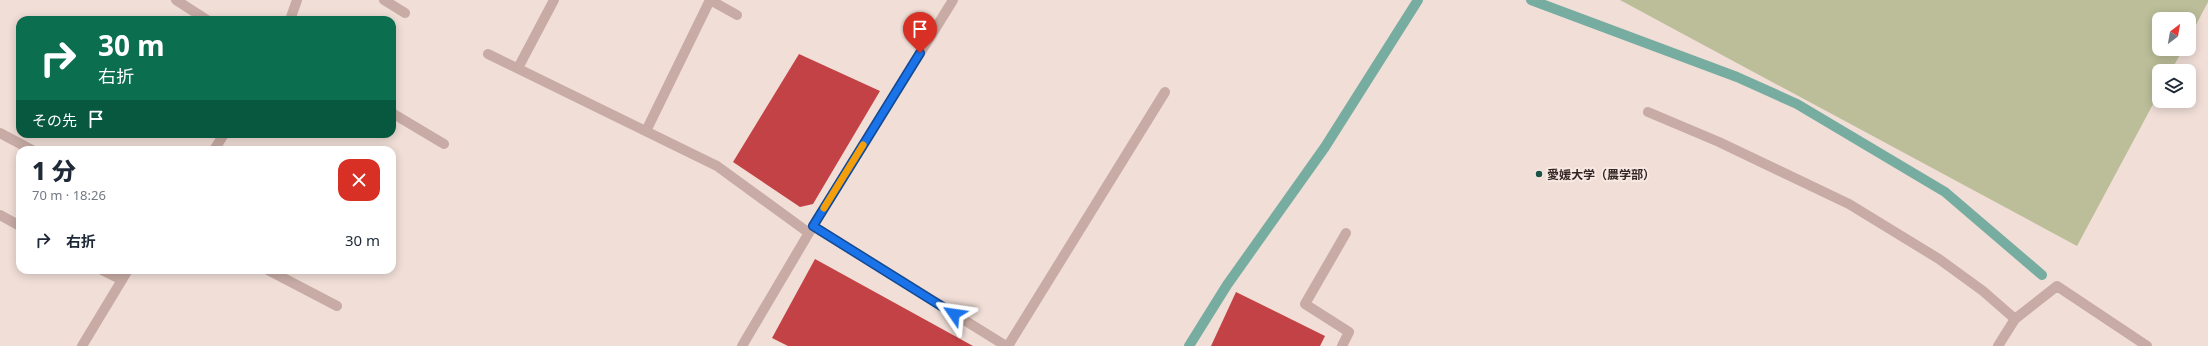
<!DOCTYPE html>
<html lang="ja">
<meta charset="utf-8">
<style>
body{margin:0;font-family:"Noto Sans","Noto Sans JP",sans-serif;background:#f2f2f3;color:#1f2937;height:100vh;display:flex;flex-direction:column;font-size:15px;white-space:nowrap}
*{box-sizing:border-box;margin:0}
p{font-size:13px;color:#747a83}
.icon{flex:none;width:22px;height:22px;fill:none;stroke:currentColor;stroke-width:2;stroke-linecap:round;stroke-linejoin:round}
.map{position:relative;flex:1;overflow:hidden}
.panel{position:absolute;left:16px;top:146px;width:380px;height:128px;display:flex;flex-direction:column;background:#fff;border-radius:12px;box-shadow:0 2px 10px #0003}
.panel>*{flex:none}
.hud{position:absolute;left:16px;top:16px;width:380px;height:122px;border-radius:12px;box-shadow:0 2px 10px #0003;background:#0b6e4f;color:#fff;overflow:hidden}
.needle{width:26px;rotate:31deg}
.tools{position:absolute;left:2152px;top:12px;display:grid;gap:8px}
.tools a{display:grid;place-items:center;width:44px;height:44px;border-radius:8px;background:#fff;box-shadow:0 2px 10px #0003;font-size:20px}
.pin{position:absolute;display:grid;place-items:center;width:34px;height:34px;color:#fff;margin:-41px -17px;border-radius:50% 50% 50% 0;rotate:-45deg;box-shadow:0 0 4px #0007}
.pin .icon{rotate:45deg}
.me{position:absolute;width:44px;margin:-22px;rotate:302deg;stroke-linejoin:round;filter:drop-shadow(0 0 3px #0008)}
.turn{display:flex;align-items:center;gap:14px;height:84px;padding:0 16px;font-size:18px}
.turn .icon{width:52px;height:52px;stroke-width:2.5}
.turn b{display:block;font-size:28px;line-height:34px}
.then{display:flex;align-items:center;height:38px;padding:0 16px;background:#0003;gap:8px;font-size:15px}
.round{display:grid;place-items:center;flex:none;width:42px;height:42px;border-radius:12px;background:#f2f2f3}
.head{display:flex;align-items:center;justify-content:space-between;height:68px;padding:0 16px}
h1{font-size:24px;font-weight:800;line-height:30px}
ul{padding:0;list-style:none}
li{display:flex;align-items:center;gap:12px;height:52px;padding:0 16px}
li div{flex:1}
li b{display:block;font-size:15px}
li em{font-style:normal}
.map>svg:first-child{display:block}
.green{fill:#bbbe98}
.lines{fill:none;stroke-linecap:round;stroke-linejoin:round}
.stream{stroke:#77aca0;stroke-width:10}
.building{fill:#c34245}
.street{stroke:#c7aba4;stroke-width:10}
.route-casing{stroke:#114b97;stroke-width:10}
.route{stroke:#1a73e8;stroke-width:7}
.slow{stroke:#f59e0b;stroke-width:7}
.poi-dot{fill:#1c5348;stroke:#f8e9e3;stroke-width:1.5}
.labels{text-anchor:middle;dominant-baseline:central;stroke-width:4;stroke-linejoin:round;paint-order:stroke}
.poi-label{font-size:12px;font-weight:bold;fill:#332625;stroke:#f8e9e3;text-anchor:start}
</style>
<div class="map">
<svg width="2208" height="346" viewBox="0 0 2208 346">
<rect width="100%" height="100%" fill="#f0ded7"/>
<path class="green" d="M1620,0H2208V2L2189,38V19H2159V49H2183L2171,71H2159V93L2077,246Z"/>
<g class="lines">
<path class="stream" d="M1531,0L1737,77L1797,104L1945,192L2042,275
M1189,346L1227,285L1325,147L1418,0"/>
</g>
<path class="building" d="M799,54L880,91L813,204L800,207L733,162Z
M815,259L973,346H788L772,338Z
M1236,292L1325,336L1320,346H1211Z"/>
<g class="lines">
<path class="street" d="M176,0L207,20
M384,0L405,13
M710,0L737,15
M290,20L297,0
M488,54L717,166L809,233
M518,68L554,0
M1648,112L1719,142L1849,204L1939,259L1983,291L2015,319
M392,113L444,144
M646,131L710,0
M0,133L32,150
M214,150L224,134
M0,215L20,226
M813,226L1006,346
M102,270L122,280
M268,270L337,306
M82,346L128,270
M742,346L813,226L953,0
M1008,346L1165,92
M1342,346L1349,332L1305,304L1346,233
M1998,346L2015,319L2057,286L2147,346"/>
</g>
<g class="lines">
<defs>
<path id="route" d="M920,53L813,226L954,314"/>
</defs>
<use href="#route" class="route-casing"/>
<use href="#route" class="route"/>
<path class="slow" d="M824,208L863,145"/>
</g>
<circle class="poi-dot" cx="1539" cy="174" r="4"/>
<g class="labels">
<g class="poi-label">
<text x="1547" y="174">愛媛大学（農学部）</text>
</g>
</g>
</svg>
<div class="tools">
<a><svg class="needle" viewBox="-14 -14 28 28"><path d="M0-13l5 13h-10z" fill="#e53935"/><path d="M0 13l5-13h-10z" fill="#747a83"/></svg></a>
<a><svg class="icon" aria-label="layers" viewBox="0 0 24 24"><path d="M12 4l9 5-9 5-9-5zM3 14l9 5 9-5"/></svg></a>
</div>
<div class="pin" style="left:920px;top:53px;background:#d93025"><svg class="icon" aria-label="arrive" viewBox="0 0 24 24"><path d="M6 21V4h12l-3 4 3 4H6"/></svg></div>
<svg class="me" style="left:954px;top:314px" viewBox="-20 -20 40 40"><path d="M0-17L14 15 0 8-14 15z" fill="#1a73e8" stroke="#fff" stroke-width="4"/></svg>
<div class="hud">
<div class="turn"><svg class="icon" aria-label="right" viewBox="0 0 24 24"><path d="M7 20v-9h11M14 6l5 5-5 5"/></svg><div><b>30 m</b>右折</div></div>
<div class="then">その先<svg class="icon" aria-label="arrive" viewBox="0 0 24 24"><path d="M6 21V4h12l-3 4 3 4H6"/></svg></div>
</div>
<section class="panel">
<div class="head"><div><h1>1 分</h1><p>70 m · 18:26</p></div><a class="round" style="background:#d93025;color:#fff"><svg class="icon" aria-label="close" viewBox="0 0 24 24"><path d="M6 6l12 12M18 6L6 18"/></svg></a></div>
<ul>
<li><svg class="icon" aria-label="right" viewBox="0 0 24 24"><path d="M7 20v-9h11M14 6l5 5-5 5"/></svg><div><b>右折</b></div><em>30 m</em></li>
</ul>
</section>
</div>
